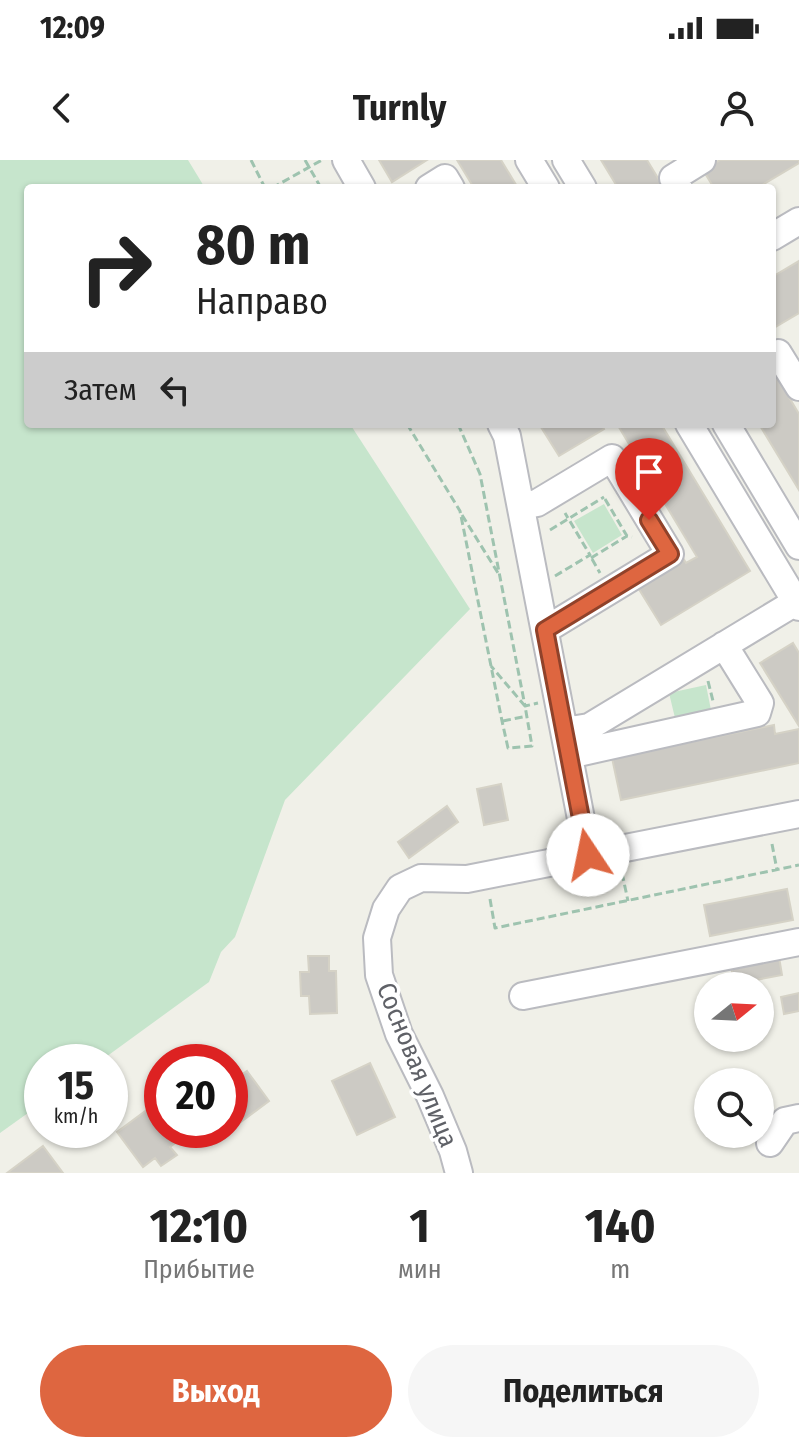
<!DOCTYPE html>
<html lang="ru">
<meta charset="utf-8">
<style>
body{margin:0;font-family:"Fira Sans Condensed",sans-serif;background:#f6f6f6;color:#222;height:100vh;display:flex;flex-direction:column;font-size:30px;white-space:nowrap}
*{box-sizing:border-box;margin:0}
p{font-size:26px;color:#767676}
.icon{flex:none;width:44px;height:44px;fill:none;stroke:currentColor;stroke-width:2;stroke-linecap:round;stroke-linejoin:round}
.map{position:relative;height:1013px;overflow:hidden}
.drawer{display:flex;flex-direction:column;background:#fff;flex:1}
.drawer>*{flex:none}
.guide{position:absolute;left:24px;top:24px;width:752px;height:244px;border-radius:8px;box-shadow:0 2px 6px #0004;background:#fff;color:#222;overflow:hidden}
.needle{width:52px;rotate:72deg}
.tools{position:absolute;left:694px;top:812px;display:grid;gap:16px}
.tools a{display:grid;place-items:center;width:80px;height:80px;border-radius:50%;background:#fff;box-shadow:0 2px 6px #0004;font-size:40px}
.speed{position:absolute;left:24px;top:884px;display:flex;gap:16px;font-size:40px;font-weight:700;text-align:center}
.speed>*{display:grid;place-content:center;width:104px;height:104px;border-radius:50%;background:#fff;box-shadow:0 2px 6px #0004;line-height:1}
.speed small{font-size:20px;font-weight:400}
.speed .limit{border:12px solid #d22;background:#fff;color:#111}
.pin{position:absolute;display:grid;place-items:center;width:68px;height:68px;color:#fff;margin:-82px -34px;border-radius:50% 50% 50% 0;rotate:-45deg;box-shadow:0 0 8px #0007}
.pin .icon{rotate:45deg}
.me{position:absolute;width:88px;margin:-44px;rotate:349deg;stroke-linejoin:round;filter:drop-shadow(0 0 6px #0008)}
.turn{display:flex;align-items:center;gap:28px;height:168px;padding:0 40px;font-size:36px}
.turn .icon{width:104px;height:104px;stroke-width:2.5}
.turn b{display:block;font-size:56px;line-height:68px}
.then{display:flex;align-items:center;height:76px;padding:0 40px;background:#0003;gap:16px;font-size:30px}
.eta{display:flex;justify-content:space-evenly;align-items:center;height:136px;text-align:center}
.eta b{font-size:48px;font-weight:700;line-height:56px}
.primary-button{display:flex;gap:16px;margin-top:auto;padding:16px 40px}
.primary-button a{flex:1;height:92px;border-radius:48px;background:#de6640;color:#fff;font-size:32px;font-weight:700;line-height:92px;text-align:center}
.primary-button a+a{background:#f6f6f6;color:#222}
.status{display:flex;justify-content:space-between;align-items:center;height:56px;padding:0 40px;background:#fff;direction:ltr}
.status svg{height:22px;fill:currentColor}
header{display:flex;justify-content:space-between;align-items:center;height:104px;padding:0 40px;background:#fff;font-size:36px;font-weight:700}
.map>svg:first-child{display:block}
.green{fill:#c6e5cc}
.building{fill:#cccac4;stroke:#d5d2c6;stroke-width:2}
.lines{fill:none;stroke-linecap:round;stroke-linejoin:round}
.minor-casing{stroke:#babbc0;stroke-width:30}
.path{stroke:#9ec3af;stroke-width:3;stroke-dasharray:8 4;stroke-linecap:butt}
.minor{stroke:#fff;stroke-width:26}
.route-casing{stroke:#90422a;stroke-width:20}
.route{stroke:#de6640;stroke-width:14}
.labels{text-anchor:middle;dominant-baseline:central;stroke-width:7;stroke-linejoin:round;paint-order:stroke}
.street-label{font-size:26px;fill:#5f6167;stroke:#fff}
</style>
<div class="status"><b>12:09</b><svg viewBox="0 0 49 12"><path d="M0 12V9h3v3zM5 12V6h3v6zM10 12V3h3v9zM15 12V0h3v12zM26 1h20v11H26zM47 4h2v5h-2z"/></svg></div>
<header><svg class="icon" aria-label="back" viewBox="0 0 24 24"><path d="M15 5l-7 7 7 7"/></svg>Turnly<svg class="icon" aria-label="person" viewBox="0 0 24 24"><circle cx="12" cy="8" r="4"/><path d="M4 21q1-7 8-7t8 7"/></svg></header>
<div class="map">
<svg width="799" height="1013" viewBox="0 0 799 1013">
<rect width="100%" height="100%" fill="#f0f0e8"/>
<path class="green" d="M0,0H188L205,28H28V264H350L470,449L285,640L235,777L221,792L209,822L99,902H42V943L0,973Z
M604,344L622,375L593,393L574,361Z
M706,525L711,550L675,558L669,533Z"/>
<path class="building" d="M379,0H427L392,22Z
M457,0H501L518,28H474Z
M601,0H647L664,28H618Z
M720,0H799V3L757,28H714L703,10Z
M799,101V153L772,169V117Z
M774,212L799,254V330L759,264H772V214Z
M539,264H604L602,265L604,269L559,296Z
M617,264H661L750,411L661,465L637,426L683,398L686,403L697,397Z
M793,483L799,493V566L760,503Z
M774,565L775,574L799,569V603L621,640L612,598Z
M501,624L508,660L484,665L477,629Z
M447,646L458,662L409,698L398,682Z
M787,729L793,760L710,776L704,745Z
M308,796H329V811H336L337,853L310,854L309,836H301L300,812H309Z
M779,797L782,815L734,824L731,805Z
M799,833V851L784,854L781,837Z
M370,903L395,957L357,975L332,921Z
M247,911L269,941L230,970V923Z
M159,941L162,945V970H180L184,976L170,987L177,995L161,1006L155,998L143,1007L117,972Z
M43,986L63,1013H7Z"/>
<g class="lines">
<defs>
<path id="minor" d="M346,0L362,28
M529,0L546,28
M566,0L583,28
M429,28L445,18L451,28
M679,28L673,18L702,0
M772,77L799,61
M772,197L778,193L799,227
M501,264L507,276L588,695
M689,264L799,447
M726,264L799,386
M521,346L537,343L612,298L670,394L545,470
M564,571L589,567L799,440
M569,595L757,553L760,543L724,485
M523,836L799,782
M770,983L785,961L799,958
M459,1013L453,991L430,936L399,874L379,815L377,778L386,749L400,728L421,718L467,719L799,654"/>
</defs>
<use href="#minor" class="minor-casing"/>
<path class="path" d="M251,0L265,28
M305,0L321,28
M272,28L322,0
M407,264L460,351L502,561L508,588L532,586L525,546L491,506
M458,264L480,314L525,546L538,543
M605,339L627,376L632,377
M462,355L498,413
M550,370L604,337
M591,398L627,376
M592,399L600,413
M555,416L590,395L565,353
M708,521L713,541
M503,561L527,556
M772,684L777,710
M622,713L628,741
M490,739L495,768L799,705"/>
<use href="#minor" class="minor"/>
</g>
<g class="lines">
<defs>
<path id="route" d="M588,695L545,470L670,394L649,360"/>
</defs>
<use href="#route" class="route-casing"/>
<use href="#route" class="route"/>
</g>
<g class="labels">
<g class="street-label">
<text transform="translate(417 905) rotate(68)">Сосновая улица</text>
</g>
</g>
</svg>
<div class="tools">
<a><svg class="needle" viewBox="-14 -14 28 28"><path d="M0-13l5 13h-10z" fill="#e53935"/><path d="M0 13l5-13h-10z" fill="#767676"/></svg></a>
<a><svg class="icon" aria-label="search" viewBox="0 0 24 24"><circle cx="10" cy="10" r="6"/><path d="M15 15l6 6"/></svg></a>
</div>
<div class="speed"><div>15<small>km/h</small></div><div class="limit">20</div></div>
<div class="pin" style="left:649px;top:360px;background:#d93025"><svg class="icon" aria-label="arrive" viewBox="0 0 24 24"><path d="M6 21V4h12l-3 4 3 4H6"/></svg></div>
<svg class="me" style="left:588px;top:695px" viewBox="-20 -20 40 40"><circle r="19" fill="#fff"/><path d="M0-13L10 11 0 6-10 11z" fill="#de6640"/></svg>
<div class="guide">
<div class="turn"><svg class="icon" aria-label="right" viewBox="0 0 24 24"><path d="M7 20v-9h11M14 6l5 5-5 5"/></svg><div><b>80 m</b>Направо</div></div>
<div class="then">Затем<svg class="icon" aria-label="left" viewBox="0 0 24 24"><path d="M17 20v-9H6M10 6l-5 5 5 5"/></svg></div>
</div>
</div>
<section class="drawer">
<div class="eta">
<div><b>12:10</b><p>Прибытие</p></div>
<div><b>1</b><p>мин</p></div>
<div><b>140</b><p>m</p></div>
</div>
<div class="primary-button"><a>Выход</a><a>Поделиться</a></div>
</section>
